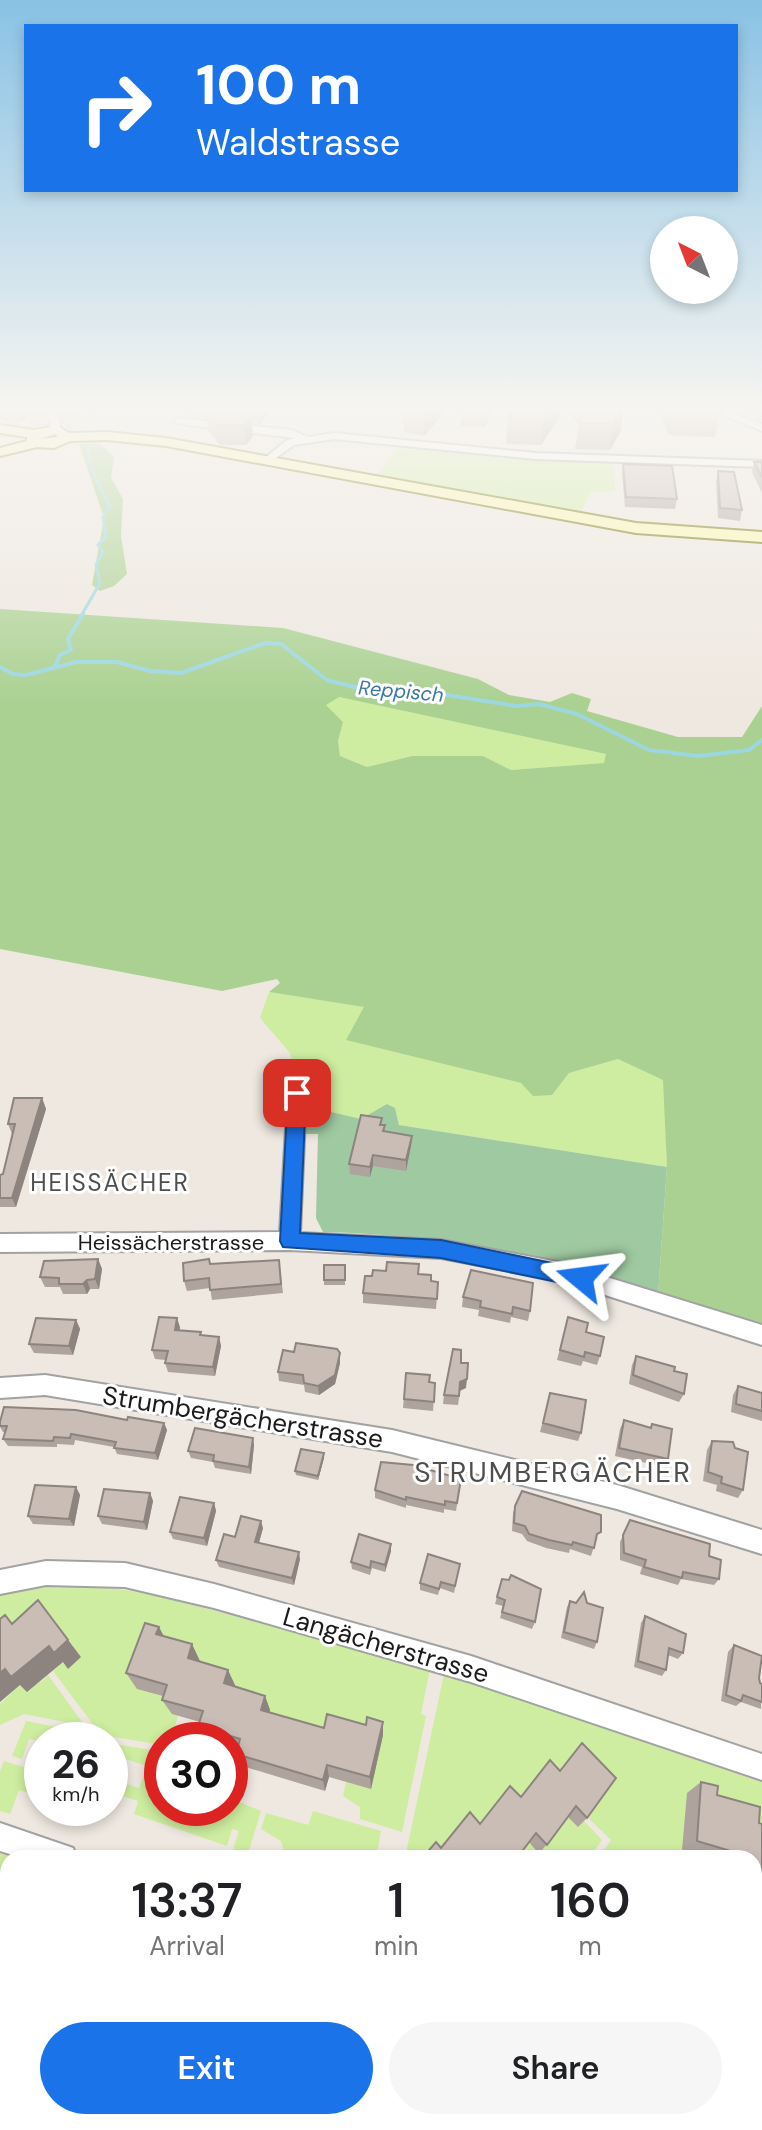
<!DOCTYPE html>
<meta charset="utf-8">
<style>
body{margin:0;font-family:"DM Sans",sans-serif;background:#f6f6f6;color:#202124;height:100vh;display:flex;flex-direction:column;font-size:30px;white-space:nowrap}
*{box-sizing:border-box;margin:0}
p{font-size:26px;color:#757577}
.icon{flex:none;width:44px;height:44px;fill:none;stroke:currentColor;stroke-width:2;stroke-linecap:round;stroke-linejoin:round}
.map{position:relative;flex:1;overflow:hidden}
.details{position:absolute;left:0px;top:1850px;width:762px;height:280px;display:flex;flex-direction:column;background:#fff;border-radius:24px 24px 0 0;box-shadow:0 4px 12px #0003}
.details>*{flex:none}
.top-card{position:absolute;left:24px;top:24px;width:714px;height:168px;border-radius:0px;box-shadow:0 4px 12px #0003;background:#1a73e8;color:#fff;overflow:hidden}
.needle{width:52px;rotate:318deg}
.buttons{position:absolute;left:650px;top:216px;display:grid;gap:16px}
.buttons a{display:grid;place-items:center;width:88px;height:88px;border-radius:50%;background:#fff;box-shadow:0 4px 12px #0003;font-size:40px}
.speed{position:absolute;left:24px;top:1722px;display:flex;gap:16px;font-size:40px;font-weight:700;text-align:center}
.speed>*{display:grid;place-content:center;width:104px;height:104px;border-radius:50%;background:#fff;box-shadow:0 4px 12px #0003;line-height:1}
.speed small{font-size:20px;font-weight:400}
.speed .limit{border:12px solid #d22;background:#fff;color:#111}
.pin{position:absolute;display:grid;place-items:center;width:68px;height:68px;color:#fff;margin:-34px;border-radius:16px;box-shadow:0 4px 12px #0006}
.me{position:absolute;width:88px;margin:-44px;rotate:286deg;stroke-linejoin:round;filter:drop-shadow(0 0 6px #0008)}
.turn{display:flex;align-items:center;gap:28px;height:168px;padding:0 40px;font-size:36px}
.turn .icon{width:104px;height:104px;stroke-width:2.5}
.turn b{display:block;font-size:56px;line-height:68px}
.eta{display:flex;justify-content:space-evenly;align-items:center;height:136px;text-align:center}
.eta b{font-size:48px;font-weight:600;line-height:56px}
.button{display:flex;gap:16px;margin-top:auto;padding:16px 40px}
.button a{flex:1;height:92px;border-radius:48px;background:#1a73e8;color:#fff;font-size:32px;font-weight:600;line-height:92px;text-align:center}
.button a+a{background:#f6f6f6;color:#202124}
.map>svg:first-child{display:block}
.grass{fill:#ceeda0}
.forest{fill:#aad191;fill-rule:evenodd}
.cemetery{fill:#9fc9a1}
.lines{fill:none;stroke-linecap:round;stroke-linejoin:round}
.stream-far1{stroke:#9cd7e0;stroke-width:3}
.stream{stroke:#9cd7e0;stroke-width:4}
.highway-tunnel{stroke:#cec9c2;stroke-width:20;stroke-dasharray:20 10;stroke-linecap:butt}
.street-casing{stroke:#a2a2a2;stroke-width:4}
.secondary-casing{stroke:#747400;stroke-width:4}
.street{fill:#fff;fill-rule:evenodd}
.secondary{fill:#fefaad;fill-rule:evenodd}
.wall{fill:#aea39d}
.shaded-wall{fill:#8d847f}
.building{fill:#cabdb6;stroke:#8d847f;stroke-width:2}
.route{fill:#1a73e8;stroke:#114b97;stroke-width:2}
.labels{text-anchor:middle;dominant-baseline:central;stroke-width:6;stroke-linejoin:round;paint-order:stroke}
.far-water-label{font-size:20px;font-style:italic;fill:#3c79a1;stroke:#fff}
.street-label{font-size:22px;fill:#1b1b1b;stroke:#fff}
.neighbourhood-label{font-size:24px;letter-spacing:2px;fill:#4e4e4e;stroke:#fff}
.near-street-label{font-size:26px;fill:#1b1b1b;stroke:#fff}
.near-neighbourhood-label{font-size:28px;letter-spacing:2px;fill:#4e4e4e;stroke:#fff}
</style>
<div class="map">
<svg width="762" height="2130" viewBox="0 0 762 2130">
<rect width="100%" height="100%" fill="#eee8e0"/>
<path class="grass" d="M400,446L614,465L615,491L590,492L582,511L376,476Z
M339,697L607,754L605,763L511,770L483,756H412L367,767L340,756L338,741L343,722L325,704Z
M269,992L365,1007L347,1040L521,1083L552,1095L569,1073L618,1059L664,1080L667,1167L399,1125L395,1108L387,1104L362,1119L312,1110L305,1106L290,1053L260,1018Z
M67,1583L148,1593L430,1669L421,1714L426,1716L402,1832L360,1819V1807L343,1796L346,1782L371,1788L382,1735L326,1742L231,1698L235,1685L176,1700L178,1716L171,1740H162V1745L114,1737L92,1723L53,1671L62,1662L81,1657L53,1618L0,1651V1593Z
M444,1674L762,1782V1838L682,1849L710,1858H598L611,1840L552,1783L439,1857L405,1858Z
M48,1675L85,1726L24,1714L0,1725V1704L21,1684L41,1682Z
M26,1721L82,1732L80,1740H42V1797L19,1790L10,1814L0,1811V1771L4,1761L27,1768L38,1741L29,1739L22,1759L12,1756Z
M116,1744L162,1752V1808H230V1798L261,1811L248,1854L233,1849L239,1831L232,1829L227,1846L134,1814L138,1801L110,1792V1762L123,1766L118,1781L139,1788L147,1766L113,1755Z
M313,1811L381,1831L376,1858H286L281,1841L261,1829L266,1813L308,1825Z
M567,1816L583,1820L602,1840L589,1858H516L529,1842Z
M0,1853L16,1858H8V1996L0,1993Z
M297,2122H382L381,2130H295Z
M389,2122H672L671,2130H387Z"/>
<path class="forest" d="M79,444H100L114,457L111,478L123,499L121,536L127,574L114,586L100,591L92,585L104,518Z
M0,609L283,628L478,679L509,695L550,702L572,693L591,699L587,711L678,737H742L762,706V1326L658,1295L667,1167L663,1080L618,1059L569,1073L552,1095L533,1096L521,1083L346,1040L364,1007L269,992L280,983L277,979L222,991L0,949ZM339,697L606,754L604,763L511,770L483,756H412L367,767L340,756L338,741L343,722L326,705Z"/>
<path class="cemetery" d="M387,1104L395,1108L399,1125L667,1167L658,1295C541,1255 447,1235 323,1232L316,1218L318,1134H302L305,1106L361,1119Z"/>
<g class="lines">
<path class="stream-far1" d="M54,407L71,430
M81,616L100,583L96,565L103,552L98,545L106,536L103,517L110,507L92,470L87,445"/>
<path class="stream" d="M0,667L13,674L26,675L76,662H117L150,671L181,673L265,643L281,644L327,680L363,689L435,693L516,706L539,704L577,714L649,750L698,756L749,750L762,740
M54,668L60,655L71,650L68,639L83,614"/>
<path class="highway-tunnel" d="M0,428L93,407"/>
<defs>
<path id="street" d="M41,407H51L61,422L58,432L49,430L51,422Z
M704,407H717L762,424V431Z
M179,418L292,430L308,437L334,433L536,453L762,461V467L536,459L334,439L294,445L269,463L265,462V458L287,440L295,438L175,423L174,421Z
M297,1086L303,1088L306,1093L300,1233L441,1240L558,1262L762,1325V1345L558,1280L441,1258L290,1250L0,1252V1234L280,1232L288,1093L291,1088Z
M45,1375L392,1430L617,1485L762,1530V1554L617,1509L392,1452L45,1395L0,1398V1378Z
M46,1561L125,1563L214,1584L471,1656L762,1754V1780L471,1682L214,1608L125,1587L46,1585L0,1594V1570Z
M0,1823L73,1848L77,1858H22L0,1851Z
M754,2065L762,2068V2098L754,2095Z"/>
<path id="secondary" d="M0,425L34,430L58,426L69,433L107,432L166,438L636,523L762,532V542L636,533L166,446L107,440L70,441L54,448L37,447L0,456V448L27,441V437L0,433ZM55,434L58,437L40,439Z"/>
</defs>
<use href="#street" class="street-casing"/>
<use href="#secondary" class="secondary-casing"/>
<use href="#street" class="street"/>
<use href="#secondary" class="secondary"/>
</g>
<path class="wall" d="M0,407H32L33,409L23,422L0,420Z
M188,407H272V408L261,424L252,423L253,436L246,445H220L208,430L207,418L189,416Z
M402,407H449L424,436L404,432V424H402Z
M462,407H493L485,427L461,426Z
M565,407H624L621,430L610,450L575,449L579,422H577Z
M658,407H719L721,412L715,437L675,436L668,434Z
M761,407H762V420L758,419Z
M508,416H560L541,445L506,444Z
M754,462H762V493L752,472Z
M623,464L677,499L675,509L625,507L622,474Z
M718,471L742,510L740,521L718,518L716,481Z
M42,1098L46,1109L16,1207H0V1175L3,1174L12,1134L8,1124Z
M382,1125H385V1131L412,1136L411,1146L406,1171L373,1166L370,1177L350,1174L349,1164Z
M98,1259L102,1269L99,1289H90L87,1294H63L60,1287H45L40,1277Z
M279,1260L283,1293L212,1300L210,1288L187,1291L184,1281L210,1264Z
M324,1265H345V1285H324Z
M418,1274L431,1281L438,1282L436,1309L363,1303V1293Z
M463,1297L530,1311L528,1321L511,1317L510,1323L478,1316L479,1310L462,1307Z
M568,1317L586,1332L600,1356L597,1365L583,1361L581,1366L557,1360Z
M76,1320L80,1329L73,1355L34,1353L29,1344Z
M180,1327L179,1330L202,1335L219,1337L221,1346L215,1376L168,1372L165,1363L166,1360L155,1359L152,1350Z
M294,1352L340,1353V1363L335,1384L319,1395L305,1392L304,1385L279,1381L278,1372Z
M636,1356L674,1371L684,1394L679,1402L629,1384L632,1365Z
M406,1373L429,1382L435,1383L433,1411L403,1408Z
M738,1386L762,1393V1421L731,1412L733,1395Z
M466,1388L460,1391L458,1405L443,1404L444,1395Z
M550,1393L581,1433L578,1441L540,1432Z
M127,1420L164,1423L167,1430L158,1460L117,1454L114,1447L75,1440L74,1445L57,1444V1447L8,1446L3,1439L5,1432H3L0,1427V1422Z
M624,1420L650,1428L652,1424L668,1459L664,1467L615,1456L620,1429Z
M712,1441L743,1490L738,1498L716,1491L717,1485L703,1481L707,1450Z
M254,1445L251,1474L215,1468L213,1462L191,1458L188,1451Z
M324,1453V1458L318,1480L296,1475L295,1471Z
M461,1479L456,1511L444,1509V1513L406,1505V1508L375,1498V1490Z
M76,1487L80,1495L74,1526L33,1524L28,1516Z
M150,1493L153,1501L147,1530L102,1524L98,1516Z
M214,1503L216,1511L207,1546L173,1539L170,1532Z
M515,1506L598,1539L596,1540L591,1556L570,1549L569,1553L546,1548L527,1541L522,1534L512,1531L513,1513Z
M630,1520L709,1556L719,1579L714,1585L681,1579L678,1585L640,1574L642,1567L620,1560V1542Z
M263,1528L259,1543L300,1559L294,1585L219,1567L216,1560L235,1537Z
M391,1544V1551L385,1572L372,1568L370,1575L352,1569L351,1562Z
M460,1564L454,1593L440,1588L438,1595L420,1590V1583Z
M502,1579L535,1622L532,1629L500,1618L503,1606L495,1604Z
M570,1601L597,1642L594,1649L561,1638L567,1607Z
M645,1616L683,1653L678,1659L668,1655L666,1670L662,1676L634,1667L641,1623Z
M164,1636L200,1661L235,1685V1687L265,1696L270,1710V1712L324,1728L366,1725L383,1722V1735L371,1789L329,1777L325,1791L242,1766L236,1754L237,1749L230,1747V1740H207L198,1726L200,1722L172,1714L162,1700L163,1696L137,1689L126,1673Z
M734,1645L759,1678L760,1683L762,1684L761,1709L741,1702L736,1706L721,1701L728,1652Z
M550,1760L587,1818L578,1827L568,1817L539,1854L529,1842L517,1858H424V1856L441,1848L521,1797Z
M701,1782L717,1795L762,1824V1890L754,1887V1858H710L682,1850L687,1793Z
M734,2125L747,2130H703V2127Z"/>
<path class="shaded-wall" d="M20,407H32L33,409L23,422Z
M260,407H272L261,424Z
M431,407H449L424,436L425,414Z
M487,407H493L485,427L486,408Z
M550,407H561L560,416L541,445L544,417Z
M623,407L621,430L610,450L613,424Z
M251,416L253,436L246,445L244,425Z
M42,1098L46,1109L16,1207L12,1198Z
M412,1136L411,1146L406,1171V1160Z
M373,1155V1166L370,1177V1167Z
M98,1259L102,1269L99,1289L95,1279Z
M87,1280L90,1289L87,1294L83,1284Z
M177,1318L180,1327L178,1339L175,1330Z
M76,1320L80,1329L73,1355L69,1346Z
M219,1337L221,1346L215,1376L213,1367Z
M340,1353V1363L335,1384L319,1395L318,1386Z
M467,1379L466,1388L459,1391L460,1382Z
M164,1423L167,1430L158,1460L155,1453Z
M253,1438L254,1445L251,1474L249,1467Z
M324,1453V1458L318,1480V1476Z
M76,1487L80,1495L74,1526L69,1519Z
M150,1493L153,1501L147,1530L144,1522Z
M214,1503L216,1511L207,1546L204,1538Z
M261,1521L263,1528L257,1549L255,1542Z
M391,1544V1551L385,1572V1565Z
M299,1552L300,1559L294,1585L292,1578Z
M38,1600L81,1657L68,1669L63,1662L27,1692L20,1685L0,1702V1673Z
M159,1627L168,1644L156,1634Z
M192,1644L200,1661L196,1674L188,1658Z
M228,1670L235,1685L231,1698L224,1683Z
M265,1696L270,1710L266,1724L261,1710Z
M383,1722V1735L371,1789L370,1777Z
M327,1765L329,1777L325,1791L323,1780Z
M0,1993L8,1996V2002L0,1999Z"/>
<path class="building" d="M407,407H431L425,414L404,410Z
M462,407H487L486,408H462Z
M515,407H550L544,417L508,416Z
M588,407H623L613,424L578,423Z
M672,407H719L721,412L679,411L673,408Z
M206,410L251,416L244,425H218Z
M754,462H762V477Z
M623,464L672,466L677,499L626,497Z
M718,471L734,472L742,510L720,508Z
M14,1098H42L12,1198H0V1175L3,1174L15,1124H8Z
M361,1115L382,1118L380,1125H385L383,1131L412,1136L406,1160L373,1155L370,1167L349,1164Z
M98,1259L95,1279L87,1280L83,1284H59V1278L40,1277L44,1261Z
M209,1259L210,1264L279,1260L281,1284L210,1290L209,1278L184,1281L183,1263Z
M387,1262L419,1264L418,1274L431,1275V1281L438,1282L437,1299L363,1293L365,1276H372L373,1270L386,1271Z
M324,1265H345V1280H324Z
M471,1270L533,1283L530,1311L513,1307L512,1314L480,1307L481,1301L463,1297Z
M159,1317L177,1318L175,1330L201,1332L200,1335L219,1337L213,1367L165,1363L168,1351L152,1350Z
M568,1317L588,1323L586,1332L604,1337L600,1356L585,1352L584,1357L560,1350Z
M36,1318L76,1320L69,1346L29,1344Z
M296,1343L337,1349L340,1353L335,1375L318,1386L304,1383L303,1375L278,1372L283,1350L294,1352Z
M453,1349L461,1350V1363H468L467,1379L460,1382L459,1396L444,1395Z
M636,1356L675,1367L674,1371L687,1374L684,1394L633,1375Z
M406,1373L430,1375L429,1382L435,1383L434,1402L404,1399Z
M738,1386L762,1393V1411L736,1404Z
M550,1393L586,1400L581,1433L543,1423Z
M4,1407L76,1410L127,1420L128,1417L164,1423L155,1453L114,1448L116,1442L71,1434L70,1438L54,1437L53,1441L3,1439L7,1426H0V1422Z
M624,1420L651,1428L652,1424L672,1429L668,1459L619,1448Z
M195,1428L253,1438L249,1467L213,1461L214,1455L188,1451Z
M712,1441L733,1442L735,1448L748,1452L743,1490L721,1483L722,1477L708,1472Z
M301,1449L324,1453L318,1476L295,1471Z
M381,1462L413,1465L461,1479L457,1503L445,1501V1505L406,1497V1500L375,1490Z
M35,1485L76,1487L69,1519L28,1516Z
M104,1489L150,1493L144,1522L98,1516Z
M522,1491L601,1515V1532L597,1534L594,1548L573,1542L572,1545L549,1540L529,1534L525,1526L514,1523L515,1506Z
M180,1497L214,1503L204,1538L170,1532Z
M241,1516L261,1521L255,1542L299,1552L292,1578L216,1560L224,1534L235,1537Z
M630,1520L710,1544L709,1556L721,1560L719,1579L683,1572L682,1578L644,1567L646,1560L624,1553L623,1535Z
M359,1534L391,1544L385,1565L371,1561L370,1568L351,1562Z
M428,1554L460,1564L455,1586L441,1582L439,1589L420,1583Z
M511,1575L541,1589L535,1622L502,1612L505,1600L497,1597L502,1579L509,1580Z
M584,1592L587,1603L603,1608L597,1642L564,1632L570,1601L576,1603Z
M38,1600L68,1640L54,1653L49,1646L11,1677L5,1669L0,1673V1619L5,1615L12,1624Z
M645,1616L686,1634L683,1653L669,1648L666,1670L638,1661Z
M145,1623L159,1627L156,1634L192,1644L188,1658L228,1670L224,1683L265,1696L261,1710L324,1728L327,1714L366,1725L367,1717L383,1722L370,1777L327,1765L323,1780L236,1754L240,1739L198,1726L203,1711L162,1700L167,1685L126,1673Z
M734,1645L762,1656L759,1678L760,1683L762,1684V1702L743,1695L741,1701L726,1695Z
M582,1743L616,1778L587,1818L576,1806L547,1845L536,1833L517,1858H426L424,1856L436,1842L441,1848L470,1812L480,1824L510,1786L521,1797L550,1760L560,1771Z
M701,1782L718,1786L717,1795L760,1807L759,1823L762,1824V1877L754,1875V1858H744V1855L697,1841Z
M0,1999L8,2002V2070L0,2067Z
M186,2122H294L292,2130H270L260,2127L259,2130H247L238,2127V2130H184Z"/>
<linearGradient id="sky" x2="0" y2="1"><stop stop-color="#89c2e5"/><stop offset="0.58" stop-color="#f7f5f1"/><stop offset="1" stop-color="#f7f5f1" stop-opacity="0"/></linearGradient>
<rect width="762" height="705" fill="url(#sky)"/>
<path class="route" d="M297,1085L306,1093L300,1233L441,1240L581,1269L588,1271L591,1278L588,1285L581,1287L441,1258L283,1247L280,1241L288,1093Z"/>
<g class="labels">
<g class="far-water-label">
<text transform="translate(401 691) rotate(5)">Reppisch</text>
</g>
<g class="street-label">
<text x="171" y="1242">Heissächerstrasse</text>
</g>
<g class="neighbourhood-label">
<text x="110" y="1182">HEISSÄCHER</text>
</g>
<g class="near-street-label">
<text transform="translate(243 1417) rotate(9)">Strumbergächerstrasse</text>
<text transform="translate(386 1645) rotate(16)">Langächerstrasse</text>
</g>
<g class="near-neighbourhood-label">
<text x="553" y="1472">STRUMBERGÄCHER</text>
</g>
</g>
</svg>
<div class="buttons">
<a><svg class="needle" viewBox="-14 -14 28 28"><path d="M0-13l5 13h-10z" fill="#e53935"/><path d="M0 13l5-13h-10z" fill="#757577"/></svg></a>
</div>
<div class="speed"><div>26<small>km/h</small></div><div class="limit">30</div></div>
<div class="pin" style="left:297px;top:1093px;background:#d93025"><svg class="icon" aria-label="arrive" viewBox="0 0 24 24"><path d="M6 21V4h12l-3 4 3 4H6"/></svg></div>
<svg class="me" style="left:581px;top:1278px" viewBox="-20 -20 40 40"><path d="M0-17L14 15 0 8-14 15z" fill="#1a73e8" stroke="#fff" stroke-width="4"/></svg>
<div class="top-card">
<div class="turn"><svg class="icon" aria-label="right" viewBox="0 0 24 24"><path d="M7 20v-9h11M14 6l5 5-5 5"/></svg><div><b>100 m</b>Waldstrasse</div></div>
</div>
<section class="details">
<div class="eta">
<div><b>13:37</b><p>Arrival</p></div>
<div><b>1</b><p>min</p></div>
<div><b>160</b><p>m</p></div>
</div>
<div class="button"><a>Exit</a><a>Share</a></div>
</section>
</div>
